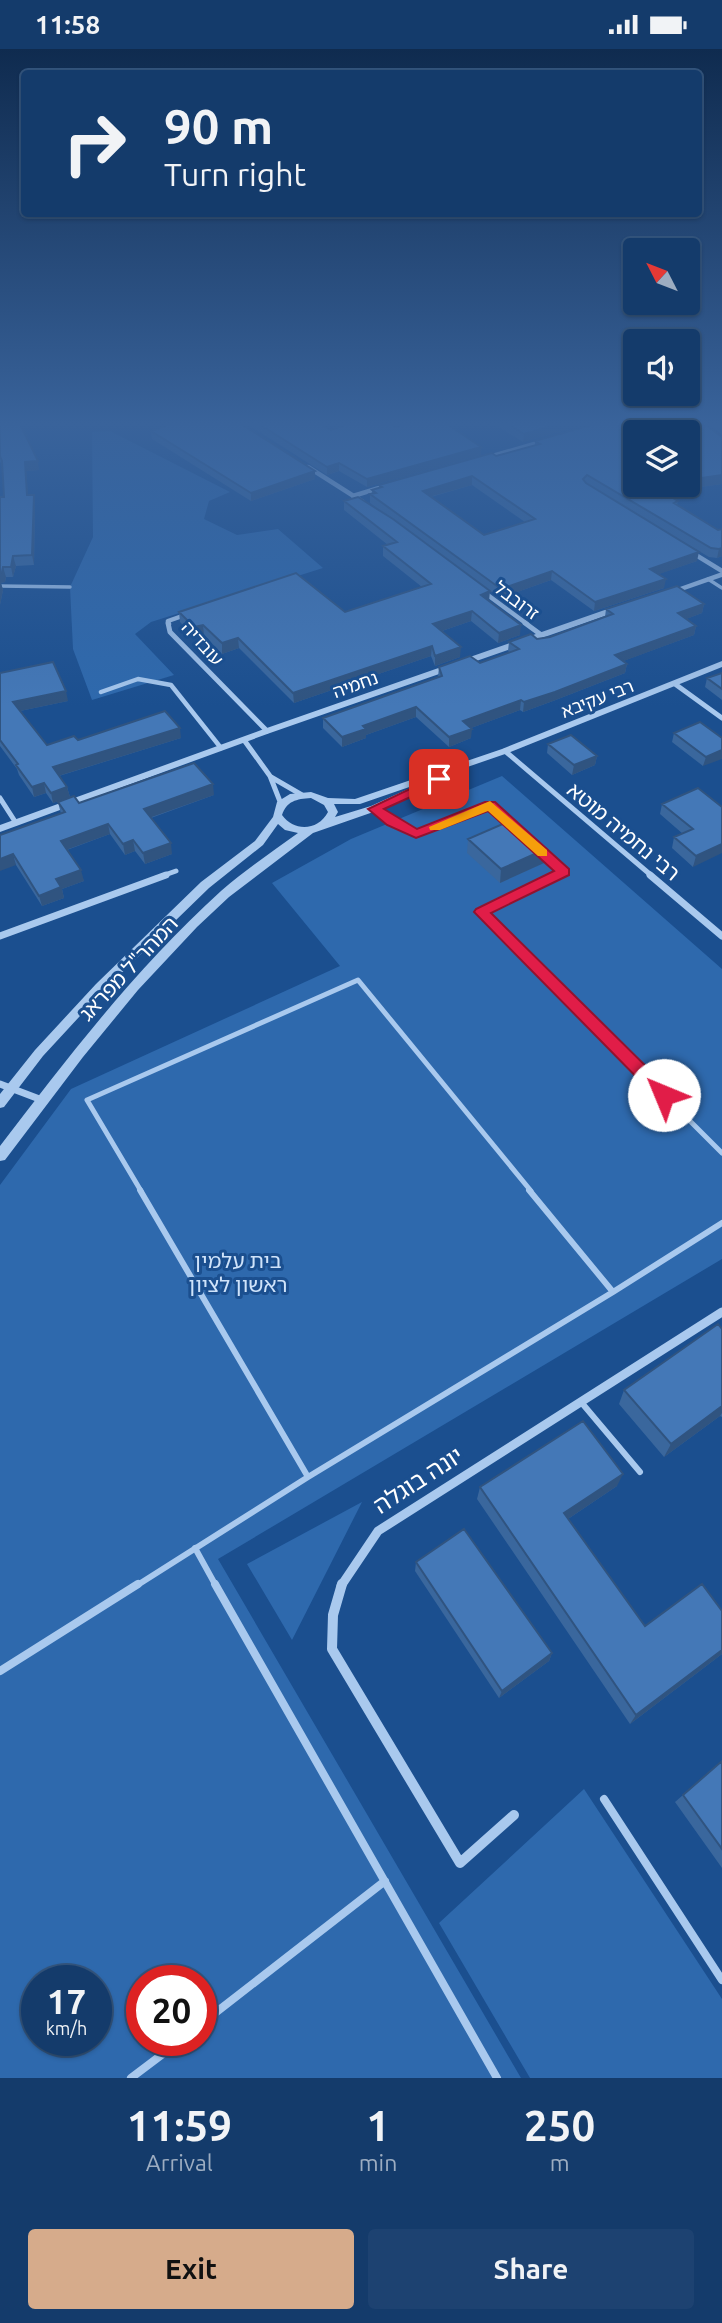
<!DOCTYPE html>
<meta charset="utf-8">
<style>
body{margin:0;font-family:Ubuntu,"Noto Sans Hebrew",sans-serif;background:#1d4271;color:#f1f3f6;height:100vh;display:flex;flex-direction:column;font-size:26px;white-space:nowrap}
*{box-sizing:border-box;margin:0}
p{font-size:23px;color:#9dadc1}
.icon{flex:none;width:38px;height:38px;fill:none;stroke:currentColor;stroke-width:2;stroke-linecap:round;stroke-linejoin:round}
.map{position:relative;height:2029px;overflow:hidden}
.drawer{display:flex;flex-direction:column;background:#143b6b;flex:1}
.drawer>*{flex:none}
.guide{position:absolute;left:21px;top:21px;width:681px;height:147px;border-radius:7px;box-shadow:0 2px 5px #0004,0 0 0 2px #33557e;background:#143b6b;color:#f1f3f6;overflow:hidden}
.needle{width:46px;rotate:312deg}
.controls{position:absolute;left:623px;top:189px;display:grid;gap:14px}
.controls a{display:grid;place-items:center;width:77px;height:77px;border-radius:7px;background:#143b6b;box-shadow:0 2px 5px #0004,0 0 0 2px #33557e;font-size:35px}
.speed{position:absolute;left:21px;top:1916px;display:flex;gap:14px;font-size:35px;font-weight:700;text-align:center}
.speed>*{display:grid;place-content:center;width:91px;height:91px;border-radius:50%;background:#143b6b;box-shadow:0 2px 5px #0004,0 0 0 2px #33557e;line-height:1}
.speed small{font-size:18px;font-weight:400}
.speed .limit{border:10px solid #d22;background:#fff;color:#111}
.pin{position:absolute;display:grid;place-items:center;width:60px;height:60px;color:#fff;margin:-30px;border-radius:14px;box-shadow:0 4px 10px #0006}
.me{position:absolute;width:77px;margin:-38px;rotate:315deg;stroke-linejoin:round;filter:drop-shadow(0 0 5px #0008)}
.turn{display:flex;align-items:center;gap:24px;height:147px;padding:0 28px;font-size:32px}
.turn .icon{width:91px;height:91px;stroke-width:2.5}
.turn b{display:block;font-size:49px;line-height:60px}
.eta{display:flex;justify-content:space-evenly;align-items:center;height:119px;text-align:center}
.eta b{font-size:42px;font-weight:700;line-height:49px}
.primary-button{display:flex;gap:14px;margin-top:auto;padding:14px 28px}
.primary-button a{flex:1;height:80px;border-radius:7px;background:#d6ab8b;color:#111;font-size:28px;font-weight:700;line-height:80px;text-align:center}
.primary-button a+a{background:#1d4271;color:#f1f3f6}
.status{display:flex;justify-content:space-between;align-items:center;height:49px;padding:0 35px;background:#143b6b;direction:ltr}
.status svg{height:19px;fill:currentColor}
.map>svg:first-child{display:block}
.green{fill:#2e69ad;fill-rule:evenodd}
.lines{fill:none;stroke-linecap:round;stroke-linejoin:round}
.service-far4{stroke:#a9c9ee;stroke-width:3.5}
.service-far3{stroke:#a9c9ee;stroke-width:4.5}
.service-far2{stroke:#a9c9ee;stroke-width:5}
.service-far1{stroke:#a9c9ee;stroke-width:6}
.service{stroke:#a9c9ee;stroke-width:8}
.pedestrian{stroke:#a9c9ee;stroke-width:3.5}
.minor-far4{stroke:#a9c9ee;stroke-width:4.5}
.minor-far3{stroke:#a9c9ee;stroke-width:5}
.minor-far2{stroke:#a9c9ee;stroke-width:7}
.minor-far1{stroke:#a9c9ee;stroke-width:9}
.minor{stroke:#a9c9ee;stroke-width:10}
.tertiary{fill:#a9c9ee;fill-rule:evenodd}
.wall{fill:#3a679d;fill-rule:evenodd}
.shaded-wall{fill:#305480}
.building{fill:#4478b7;stroke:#305480;stroke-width:2;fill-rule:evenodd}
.route{fill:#e11d48;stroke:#92132f;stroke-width:2}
.slow{fill:#f59e0b}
.labels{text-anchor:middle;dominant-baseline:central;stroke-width:6;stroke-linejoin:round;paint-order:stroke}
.far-street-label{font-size:18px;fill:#fff;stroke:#1b4f8f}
.street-label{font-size:21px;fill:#fff;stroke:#1b4f8f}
.park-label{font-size:21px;fill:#cfe3fa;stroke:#1b4f8f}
.near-street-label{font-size:24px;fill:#fff;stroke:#1b4f8f}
</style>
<div class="status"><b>11:58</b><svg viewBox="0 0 49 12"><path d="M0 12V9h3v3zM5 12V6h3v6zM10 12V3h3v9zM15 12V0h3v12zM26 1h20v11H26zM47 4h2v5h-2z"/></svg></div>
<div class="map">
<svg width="722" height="2029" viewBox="0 0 722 2029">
<rect width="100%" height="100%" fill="#1b4f8f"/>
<path class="green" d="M110,382L230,443L209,452L204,470L237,486L278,480L323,519L151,573L135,585L174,626L92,651L73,600L70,538L93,488L92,383Z
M502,727L722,920V1210L218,1510L521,2029H0V1136L71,1040L340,917L272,834L351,790ZM37,1932H96V1992H37ZM142,1932H201V1992H142Z
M362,1453L292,1591L247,1515Z
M584,1740L722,1950V2029H530L439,1874Z"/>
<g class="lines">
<path class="service-far4" d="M708,530L722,539"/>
<path class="service-far3" d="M101,643L138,630L171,636L221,699
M375,759L392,773L417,785L490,756L512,776
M540,802L564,823L555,827"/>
<path class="service-far2" d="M559,826L481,863L722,1104
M141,1142L87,1051L358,931L531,1142"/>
<path class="service-far1" d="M140,1141L308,1428
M529,1141L613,1243L722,1174
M581,1353L640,1423
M195,1499L216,1537
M136,1537L308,1428L613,1243"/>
<path class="service" d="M215,1535L497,2029
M0,1622L138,1535
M604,1750L722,1931
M201,1975L385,1832
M131,2029L180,1992"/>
<path class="pedestrian" d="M0,537L70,538"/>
<path class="minor-far4" d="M489,408L541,393
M308,418L363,453
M353,447L379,439
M691,503L722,522
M485,544L527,575
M169,575L168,572L188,565"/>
<path class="minor-far3" d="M168,574L170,583L267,682
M525,574L540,585
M675,635L722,669
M244,691L270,727L281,755
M505,702L652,827
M271,728L302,746
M0,749L16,774
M162,827L176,822"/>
<path class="minor-far2" d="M650,826L722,887
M0,887L166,826
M0,1035L42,1051"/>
<path class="minor-far1" d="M341,1537L378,1482L722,1263"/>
<path class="minor" d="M342,1535L333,1566L332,1600L460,1814L514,1766"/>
<path class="tertiary" d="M722,523V528L670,546L663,544Z
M619,556L622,557V561L270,684L0,783V776L264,680Z
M722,612V618L508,704L360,755H334L338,763L335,768L371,757L417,736H425L426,738L379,761L313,784L229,848L197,878L138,941L83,1008L5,1111L0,1112V1097C68,1008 137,918 221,842C245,821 272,803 298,784L285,781L278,775L263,796L209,839L104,941L43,1007L4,1058L0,1059V1045L35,1001L96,935L201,833L255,792L273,768L277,753L290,745L311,743L328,749L355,750L502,700ZM311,749L324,756L328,763C318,782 294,783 282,766C287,752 296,750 311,749Z"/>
</g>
<path class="wall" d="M0,373L39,421L26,422L28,446L35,455L34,516L16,517L13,528H6L5,533L1,534L3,541L0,556V448H4L2,417L0,412Z
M173,373H238L315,422V430L251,452L152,390L151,382L174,374Z
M244,373H316L331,381L396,378L481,398V406L367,438L339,422L327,426Z
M491,373H594L523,393Z
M706,373H722V386Z
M722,388V435L663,443L678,452L677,456L718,481L722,480V507L717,509L709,508L607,448L697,512L658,525L664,539L594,562L551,531L500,549L418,489L489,552L520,586L498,594L471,572L442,582L460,608L435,617L431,607L294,654L239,599L222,605L204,586L195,588L180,573L179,563H345L422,538L383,507V497L388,496L344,461V452L389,468L370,454V445H372V441L379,439V436L496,407L535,396V392ZM472,436L525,473L484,486L431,448Z
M704,555L702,564L686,570L696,577L694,586L623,612L627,615L625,624L553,652L523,663L520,661L471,679V689L449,698L416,668L366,686V689L342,698L323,679V669L438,628L439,618L480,614L510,604L508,602L509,593L550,588L605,568L606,560Z
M0,624L68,652L20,662L47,696L78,691L181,689L59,727L67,738L70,748L53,754L46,744L34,748L19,726L17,720L0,697Z
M722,624V651L705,638L707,629Z
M674,684L722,689L703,717L672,693Z
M548,695L597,707L595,716L572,726L547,704Z
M214,746L151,769L172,805L145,815L135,802L125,806L110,785L67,801L84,832L62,840L64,849L42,857L16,816L0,786L61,765L58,753L79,754Z
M662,755L722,758L693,818L672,799L674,788L683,785L660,765Z
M468,790L544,814L500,834L467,804Z
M722,1280V1368L720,1367L664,1408L619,1355L624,1341Z
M617,1437L568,1470L645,1577L722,1562V1605L630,1675L477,1450L480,1438Z
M416,1513L552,1604L549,1612L499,1649L415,1522Z
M722,1712V1819L675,1753Z"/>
<path class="shaded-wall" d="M566,373H594L523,393L524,385Z
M481,398V406L367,438V430Z
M38,412L39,421L26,422L29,456L27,446L25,413Z
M339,414V422L327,426V418Z
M315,422V430L251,452V444Z
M722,426V435L650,445L651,436H688V431Z
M472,427V436L422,450L423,442Z
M34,446L35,455L34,516L32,506Z
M722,499V507L717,509L719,500Z
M699,503L697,512L648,529L650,520Z
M13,507L16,517L13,528L11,518Z
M3,518L6,528L5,533L1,534L3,541L0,556V524Z
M552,522L551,531L500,549L501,540Z
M666,530L664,539L594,562L595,553Z
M490,542L489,552L481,546Z
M704,555L702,564L676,574L678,564Z
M472,562L471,572L433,585V575Z
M203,576L204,586L195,588L194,578Z
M521,576L520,586L498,594L499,584Z
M696,577L694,586L613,616L615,606Z
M238,589L239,599L222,605V594Z
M432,597L431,607L294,654L293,644Z
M461,598L460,608L435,617V607Z
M627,615L625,624L553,652L523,663L524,653Z
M66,642L68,652L15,663L13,653Z
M521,651L520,661L463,682V672Z
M416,658V668L366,686V689L342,698V688L363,677Z
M180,679L181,689L55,728L53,718Z
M472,680L471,689L449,698V688Z
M722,701V710L703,717L706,708Z
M597,707L595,716L572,726L574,716Z
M44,734L46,744L34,748L32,738Z
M213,735L214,746L146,770L144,760Z
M67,738L70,748L53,754L51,744Z
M108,775L110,785L63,802L61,792Z
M133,791L135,802L125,806L123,795Z
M171,794L172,805L145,815L143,804Z
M722,795V804L693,818L696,807Z
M546,800L544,814L500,834L501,820Z
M13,805L16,816L0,822V810Z
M81,821L84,832L62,840L64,849L42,857L39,847L56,830Z
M722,1357V1364L720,1367L664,1408L671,1395Z
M623,1425L617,1437L559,1476L564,1464Z
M722,1601V1605L630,1675L636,1666Z
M552,1604L549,1612L499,1649L502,1642Z"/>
<path class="building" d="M0,373H19L38,412L25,413L27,446H34L32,506L13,507L11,518H3L2,523L0,524V448H4L2,412L0,407Z
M176,373H238L315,422L251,444L151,382Z
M256,373H316L331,381L354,373H386L396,378L414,373H444L481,398L367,430L339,414L327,418Z
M505,373H566L524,385Z
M601,373H702L722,388V426L688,431V383H635V436H654H651L678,452L674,454L718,481L722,480V499L719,500L711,499L587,426L583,430L586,434L699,503L650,520L666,530L595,553L552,522L501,540L370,445L376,444L372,441L382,438L379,436L492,404L496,407L540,395L535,392ZM472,427L535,470L484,486L423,442Z
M358,448L393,470L490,542L481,546L521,576L499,584L472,562L433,575L461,598L435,607L432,597L293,644L238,589L222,594L203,576L194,578L179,563L296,524L345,563L431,535L383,497L397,493L344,452Z
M677,537L704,555L678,564L696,577L615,606L627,615L555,643L524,653L521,651L463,672L472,680L449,688L416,658L363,677L366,680L342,688L323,669L442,627L439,618L470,607L480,614L519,600L509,593L531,585L537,590L550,588L613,565L606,560Z
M53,613L66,642L13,653L47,696L74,687L78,691L165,662L180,679L53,718L67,738L51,744L44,734L32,738L16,716L18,715L0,691V624Z
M722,624V640L707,629Z
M700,673L722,689V701L706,708L674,684Z
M571,686L597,707L574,716L548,695Z
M194,714L213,735L144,760L171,794L143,804L133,791L123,795L108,775L61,792L81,821L56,830L61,838L39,847L13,805L0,810V786L65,763L58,753L74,747L79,754Z
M698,739L722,758V795L696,807L674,788L693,780L662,755Z
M512,771L546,800L501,820L468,790Z
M718,1275L722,1280V1357L671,1395L624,1341Z
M583,1372L623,1425L564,1464L645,1577L702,1535L722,1562V1601L636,1666L480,1438Z
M464,1480L552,1604L502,1642L416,1513Z
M722,1712V1800L683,1746Z"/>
<linearGradient id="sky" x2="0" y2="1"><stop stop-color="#0f2b4f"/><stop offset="0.57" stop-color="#39639b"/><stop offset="1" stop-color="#39639b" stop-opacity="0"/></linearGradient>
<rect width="722" height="657" fill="url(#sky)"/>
<path class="route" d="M439,726L444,727V733L384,760L417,780L485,753H495L569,820V826L491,864L670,1041L672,1046L670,1050H658L474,863L476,860L554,822L488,762L416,789L387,776L368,760Z"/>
<path class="slow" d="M490,752L547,801V807H538L488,762L440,781H430L429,778Z"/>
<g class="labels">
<g class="far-street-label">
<text transform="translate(517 551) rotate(37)">זרובבל</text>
<text transform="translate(203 594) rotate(48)">עובדיה</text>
<text transform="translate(355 635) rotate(-20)">נחמיה</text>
<text transform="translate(597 649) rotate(-21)">רבי עקיבא</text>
</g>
<g class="street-label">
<text transform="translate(624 782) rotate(40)">רבי נחמיה מוטא</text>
<text transform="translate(128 919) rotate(-47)">המהר"ל מפראג</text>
</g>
<g class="park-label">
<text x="238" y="1211">בית עלמין<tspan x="238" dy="24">ראשון לציון</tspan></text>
</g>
<g class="near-street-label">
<text transform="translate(418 1431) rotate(-33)">יונה בוגלה</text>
</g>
</g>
</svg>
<div class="controls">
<a><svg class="needle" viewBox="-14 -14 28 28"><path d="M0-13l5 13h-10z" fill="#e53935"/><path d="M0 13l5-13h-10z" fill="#9dadc1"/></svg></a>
<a><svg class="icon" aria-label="sound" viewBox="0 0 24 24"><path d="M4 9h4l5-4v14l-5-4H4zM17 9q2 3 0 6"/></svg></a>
<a><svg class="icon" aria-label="layers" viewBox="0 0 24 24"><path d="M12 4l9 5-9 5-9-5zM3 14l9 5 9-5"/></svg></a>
</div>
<div class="speed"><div>17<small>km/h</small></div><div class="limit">20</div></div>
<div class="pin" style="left:439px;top:730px;background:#d93025"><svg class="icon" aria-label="arrive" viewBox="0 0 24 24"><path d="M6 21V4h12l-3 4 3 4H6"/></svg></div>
<svg class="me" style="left:664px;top:1046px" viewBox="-20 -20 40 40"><circle r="19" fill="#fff"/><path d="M0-13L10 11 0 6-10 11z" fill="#e11d48"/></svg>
<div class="guide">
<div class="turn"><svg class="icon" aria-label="right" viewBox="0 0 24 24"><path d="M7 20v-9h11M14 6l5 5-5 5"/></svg><div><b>90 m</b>Turn right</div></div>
</div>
</div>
<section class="drawer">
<div class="eta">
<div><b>11:59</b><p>Arrival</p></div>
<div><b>1</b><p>min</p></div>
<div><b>250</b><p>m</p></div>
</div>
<div class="primary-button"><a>Exit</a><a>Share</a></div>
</section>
